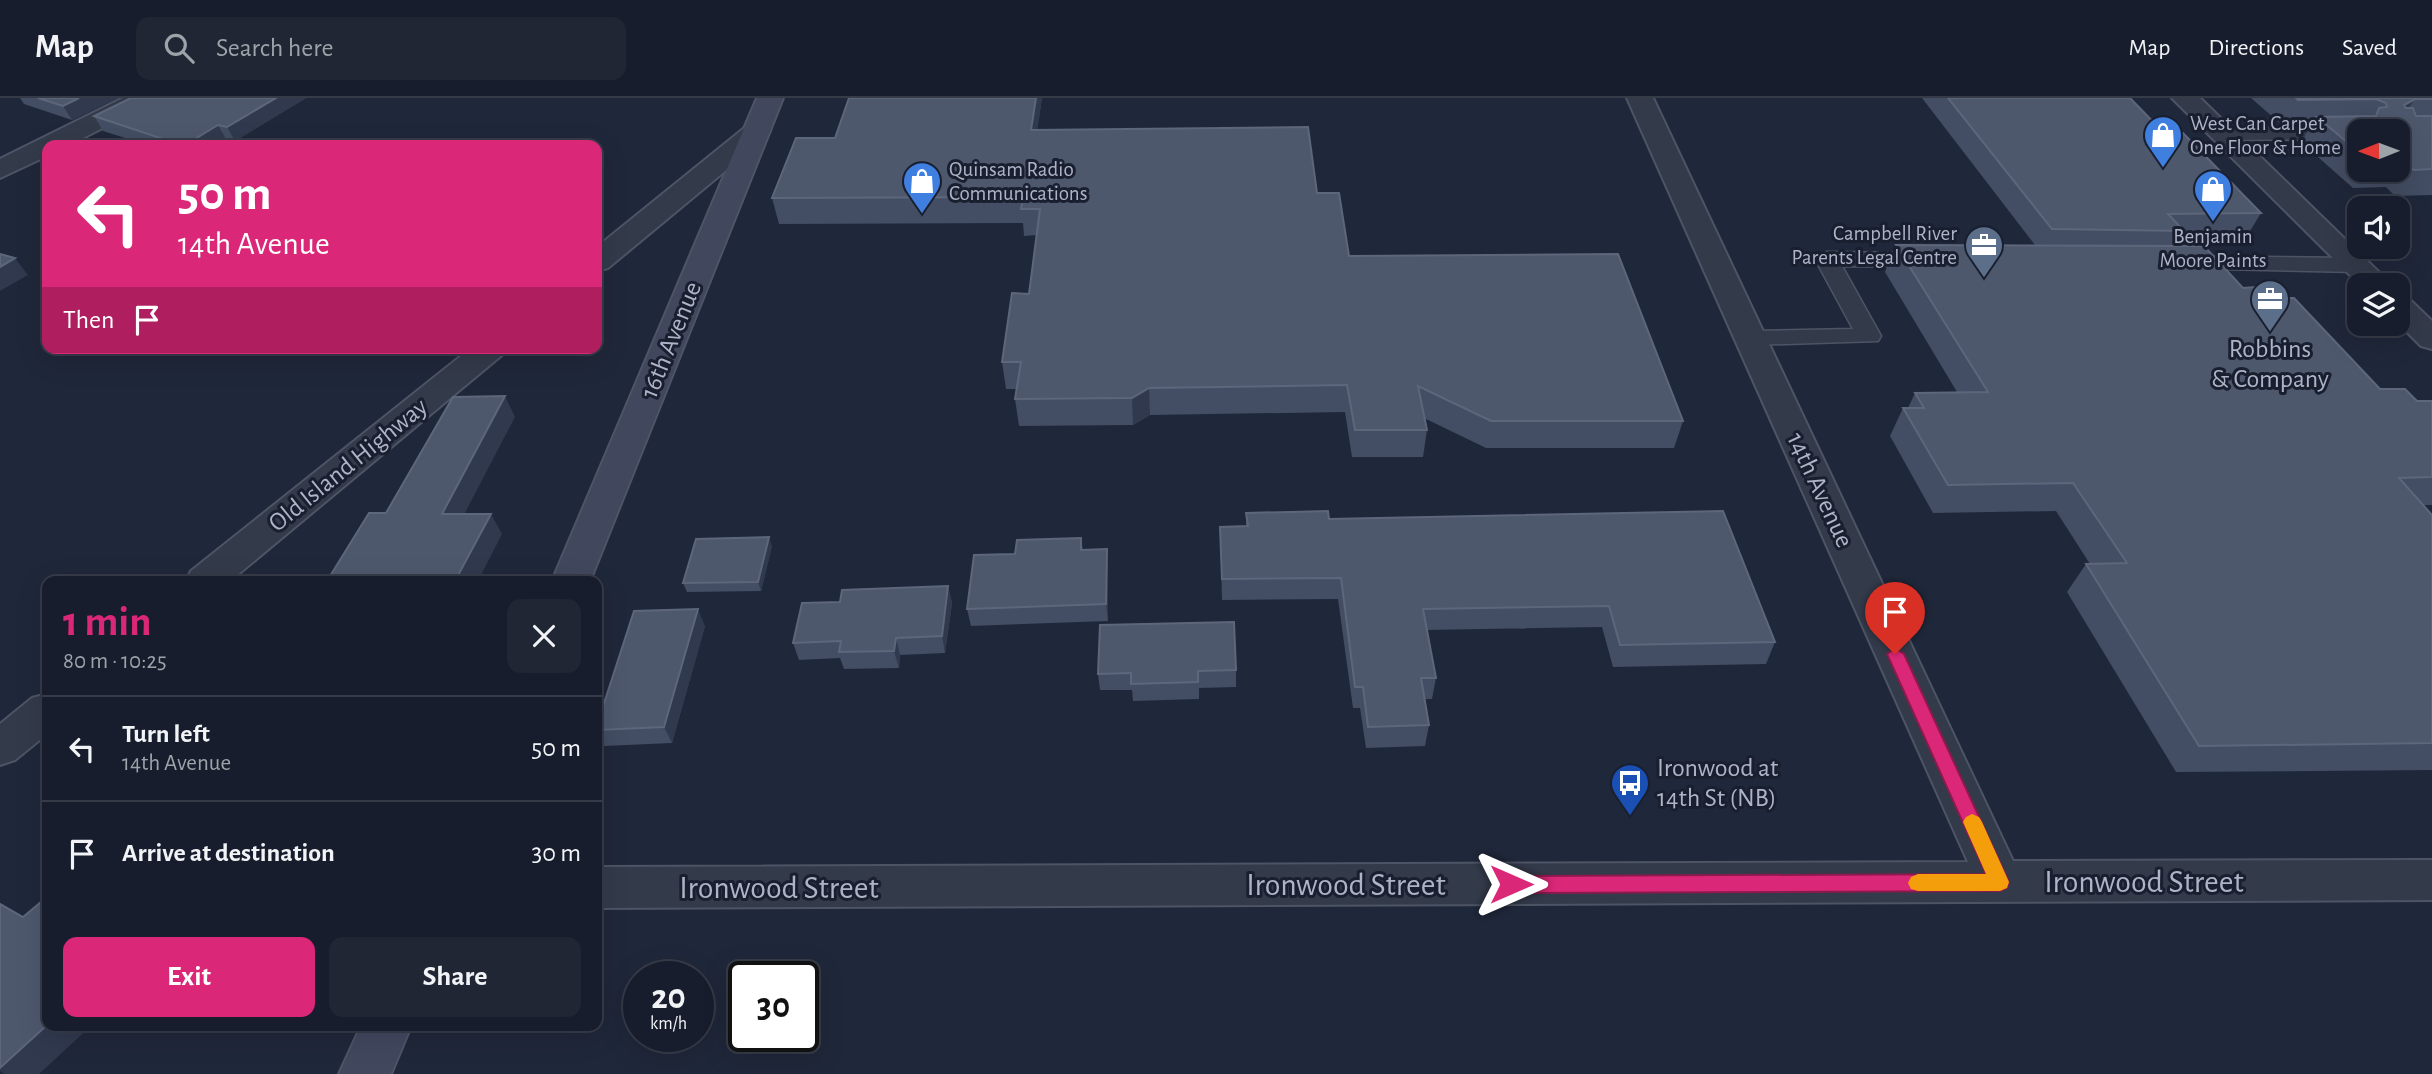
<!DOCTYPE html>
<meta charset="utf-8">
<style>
body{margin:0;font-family:"Alegreya Sans",sans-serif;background:#202634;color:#f1f3f6;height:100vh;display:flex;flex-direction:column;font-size:26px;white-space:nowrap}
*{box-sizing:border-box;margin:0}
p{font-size:23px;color:#9ea2a9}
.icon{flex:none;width:38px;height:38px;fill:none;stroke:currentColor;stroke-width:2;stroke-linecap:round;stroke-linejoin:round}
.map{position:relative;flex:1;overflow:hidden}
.panel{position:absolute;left:42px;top:478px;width:560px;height:455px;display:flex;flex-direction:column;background:#171d2c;border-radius:14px;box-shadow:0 7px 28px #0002,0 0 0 2px #363b48}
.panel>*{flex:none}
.guide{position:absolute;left:42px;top:42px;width:560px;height:214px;border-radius:14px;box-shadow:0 7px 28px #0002,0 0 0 2px #363b48;background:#db2777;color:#fff;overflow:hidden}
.needle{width:46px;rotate:269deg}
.tools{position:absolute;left:2347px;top:21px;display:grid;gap:14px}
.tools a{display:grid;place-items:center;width:63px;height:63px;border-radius:14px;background:#171d2c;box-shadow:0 7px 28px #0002,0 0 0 2px #363b48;font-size:35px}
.speed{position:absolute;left:623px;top:863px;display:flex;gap:14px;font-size:35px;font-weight:700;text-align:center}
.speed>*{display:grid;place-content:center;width:91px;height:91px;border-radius:50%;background:#171d2c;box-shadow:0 7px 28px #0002,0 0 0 2px #363b48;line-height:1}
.speed small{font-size:18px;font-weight:400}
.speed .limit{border:4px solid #111;border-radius:10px;background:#fff;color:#111}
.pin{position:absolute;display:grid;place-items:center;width:60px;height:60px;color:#fff;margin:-72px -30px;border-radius:50% 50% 50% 0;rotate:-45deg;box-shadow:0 0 7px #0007}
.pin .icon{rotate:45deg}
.me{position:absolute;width:77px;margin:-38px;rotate:90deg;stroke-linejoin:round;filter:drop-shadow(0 0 5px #0008)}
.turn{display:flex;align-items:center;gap:24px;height:147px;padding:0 21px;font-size:32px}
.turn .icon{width:91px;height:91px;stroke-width:2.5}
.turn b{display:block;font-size:49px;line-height:60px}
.then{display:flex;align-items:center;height:66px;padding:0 21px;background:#0003;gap:14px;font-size:26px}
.round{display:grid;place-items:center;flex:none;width:74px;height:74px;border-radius:14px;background:#202634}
.overview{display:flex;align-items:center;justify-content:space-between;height:119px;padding:0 21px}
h1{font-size:42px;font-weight:700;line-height:52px;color:#db2777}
.cta{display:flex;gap:14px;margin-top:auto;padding:14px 21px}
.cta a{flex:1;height:80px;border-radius:14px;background:#db2777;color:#fff;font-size:28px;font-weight:700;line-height:80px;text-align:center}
.cta a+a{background:#202634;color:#f1f3f6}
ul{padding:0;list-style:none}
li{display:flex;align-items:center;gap:21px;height:105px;padding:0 21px;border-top:2px solid #363b48}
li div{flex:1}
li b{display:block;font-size:26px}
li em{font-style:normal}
header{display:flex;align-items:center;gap:42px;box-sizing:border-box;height:98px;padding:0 35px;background:#171d2c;border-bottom:2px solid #363b48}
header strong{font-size:33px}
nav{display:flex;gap:38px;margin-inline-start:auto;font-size:24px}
.search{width:490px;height:63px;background:#202634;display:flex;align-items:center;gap:18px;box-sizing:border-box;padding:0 24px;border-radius:14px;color:#9ea2a9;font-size:26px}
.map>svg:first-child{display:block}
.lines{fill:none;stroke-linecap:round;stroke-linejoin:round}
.lane-casing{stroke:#4d5465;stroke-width:3}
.street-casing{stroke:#4d5465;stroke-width:4}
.secondary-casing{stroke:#4d5465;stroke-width:4}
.lane{fill:#333a4a;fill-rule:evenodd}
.street{fill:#333a4a;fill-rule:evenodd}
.secondary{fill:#41485e;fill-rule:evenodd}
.wall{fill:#434d63;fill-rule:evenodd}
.shaded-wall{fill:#30394e}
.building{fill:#4e586d;stroke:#5d667b;stroke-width:2}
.route{fill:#db2777;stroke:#8e194d;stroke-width:2}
.slow{fill:#f59e0b}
.labels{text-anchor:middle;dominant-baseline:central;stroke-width:6;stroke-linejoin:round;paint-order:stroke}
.far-poi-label{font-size:21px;fill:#adb4c7;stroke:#191f2f;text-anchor:start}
.street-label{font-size:26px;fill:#adb4c7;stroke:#191f2f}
.poi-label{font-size:26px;fill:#adb4c7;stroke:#191f2f}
.near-street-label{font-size:32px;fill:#adb4c7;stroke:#191f2f}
</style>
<header>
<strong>Map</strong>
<div class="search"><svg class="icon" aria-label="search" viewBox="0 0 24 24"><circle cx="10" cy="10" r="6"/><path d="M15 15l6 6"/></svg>Search here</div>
<nav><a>Map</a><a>Directions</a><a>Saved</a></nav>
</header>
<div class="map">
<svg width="2432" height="976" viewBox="0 0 2432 976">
<rect width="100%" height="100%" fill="#1f273a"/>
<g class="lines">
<defs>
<path id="lane" d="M2359,29L2368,33H2359V41L2222,42L2215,40L2212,36L2215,32L2222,30Z
M1827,154L1929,155L1937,157L1941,162L1937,167L1929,169L1842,168L1881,238L1878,243L1750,247L1741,245L1738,240L1741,235L1750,233L1853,231L1815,161L1819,156Z
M2181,158L2356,160L2364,162L2368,167L2364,172L2356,174L2173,170L2169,165L2173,160Z"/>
<path id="street" d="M123,0H156L152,5L69,47H47V58L0,80V61Z
M1627,0H1653L2013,763L2432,762V802L597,810V769L1968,764Z
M2172,0H2200L2392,187H2360Z
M757,25L766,27L770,33L766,39L608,170L597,173V149L748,27Z
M2398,199L2409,201L2432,223V251L2421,248L2398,225Z
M471,250H507L502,257L230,483H186L191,473Z
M47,596V636L15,662L0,667V626L32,600Z"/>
<path id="secondary" d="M757,0H783L590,483H552Z
M361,928H411L391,976H339Z"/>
</defs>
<use href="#lane" class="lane-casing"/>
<use href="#street" class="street-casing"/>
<use href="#secondary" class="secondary-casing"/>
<use href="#lane" class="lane"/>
<use href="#street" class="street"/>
<use href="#secondary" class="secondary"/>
</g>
<path class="wall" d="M20,0H117L72,22L24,6Z
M306,0L235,43L226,41L216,47H147L103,33L94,18Z
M849,0H1042L1037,32L1317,95L1349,158L1683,323L1674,350H1486L1424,320L1427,332L1423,359H1352L1345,314L1150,317L1133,327L1019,328L1015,301L1017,291H1006L1002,264L1029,196L1037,137L1024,138L1023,125L779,126L772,100L835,40Z
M1922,0H2130L2164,35L2261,115L2247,138H2180L2175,147L2243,190L2266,200L2380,291L2417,303H2432V407H2423L2432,417V672L2176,674L2067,494L2086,466H2090L2056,413L1933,415L1890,338L1903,310H1908L1915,295L1957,294L1885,174L1896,147H2035Z
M2251,0H2432V97L2395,98L2386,89L2353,90L2301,44L2312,27H2282ZM2359,33H2398V72H2359Z
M1246,415L1329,421L1775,544L1766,566L1613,569L1602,529L1427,532L1436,580L1432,601H1425L1429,627L1425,648L1366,650L1360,610H1353L1338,501L1222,502L1220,429L1246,428Z
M1081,440L1083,452L1108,468V523L971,528L967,511Z
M772,448L761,493L687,494L683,485Z
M948,488L952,505L945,555L900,557L899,570L844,571L840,560L799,562L793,545Z
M705,528L672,645L604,648L597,635V627Z
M1236,572V589L1199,590V601L1133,603L1132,592H1100L1098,576Z"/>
<path class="shaded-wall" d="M79,0H117L72,22L63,8Z
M276,0H306L235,43L227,29Z
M1036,0H1042L1034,57L1031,32Z
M2415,1L2398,26L2404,7Z
M218,27L226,41L216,47H179L178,46Z
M15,160L28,177L0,193V169Z
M1149,290L1150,317L1133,327L1132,300Z
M505,298L515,319L454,436L442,416Z
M491,416L502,436L478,483H455Z
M769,439L772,448L761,493L758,484Z
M1107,451L1108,468V523L1106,506Z
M948,488L952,505L945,555L942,538Z
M698,511L705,528L672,645L664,629Z
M896,540L900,557L899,570L894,553Z
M47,927L91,928L39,976H4L0,973V970Z"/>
<path class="building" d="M38,0H79L63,8Z
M131,0H276L227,29L218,27L190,44L178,46L94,18Z
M849,0H1036L1031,32L1308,29L1317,95H1339L1349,158L1618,156L1683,323H1491L1418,288L1427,332H1355L1347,287L1149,290L1132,300L1015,301L1021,264H1002L1012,195L1029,196L1040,111H1021L1023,99L772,100L796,40H835Z
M1948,0H2130L2164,35H2183L2261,115L2168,116L2184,133L2052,131Z
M2296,0H2432V1H2415L2404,7L2406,10H2413L2416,18H2432V71L2414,72L2404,64H2398V33H2359V54L2317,19L2376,18L2379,10L2387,9L2386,5L2376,1L2298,2Z
M515,41L547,47H506Z
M1896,147L2204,148L2243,190L2256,189L2266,200H2294L2380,291H2405L2417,303H2432V379L2399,380L2432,417V645L2199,648L2086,466L2127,465L2073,385L1948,387L1903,310H1924L1915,295L1988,294Z
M0,156L15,160L0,169Z
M505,298L442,416H491L455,483H327L369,415H386L453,299Z
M1328,413L1329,421L1723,413L1775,544L1620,547L1609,508L1423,511L1436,580H1421L1429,627L1368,629L1363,589H1355L1341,480L1222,481L1220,429L1248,428L1246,415Z
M769,439L758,484L683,485L696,441Z
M1081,440V452L1107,451L1106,506L967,511L974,457L1015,456L1017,442Z
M948,488L942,538L896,540L894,553L839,554L841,543L793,545L802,505L840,504L842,492Z
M698,511L664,629L597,632V627L634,513Z
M1234,524L1236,572L1198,573V584L1131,586V575L1098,576L1100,527Z
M47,799V927L0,970V806L23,819Z"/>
<path class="route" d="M1895,550L1904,556L2009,784L2007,790L2000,793L1511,795L1504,792L1501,786L1504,780L1511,778L1986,776L1887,556Z"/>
<path class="slow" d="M1972,716L1979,719L1982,724L2009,784L2007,790L2000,793H1918L1911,791L1908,785L1911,779L1918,776H1986L1963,724L1966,719Z"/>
<defs>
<symbol id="shop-pin" viewBox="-11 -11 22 30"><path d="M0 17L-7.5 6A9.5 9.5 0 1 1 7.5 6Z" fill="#3f7fe0" stroke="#191f2f"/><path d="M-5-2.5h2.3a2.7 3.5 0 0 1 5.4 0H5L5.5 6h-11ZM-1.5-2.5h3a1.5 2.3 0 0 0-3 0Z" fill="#fff"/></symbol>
<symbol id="office-pin" viewBox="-11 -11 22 30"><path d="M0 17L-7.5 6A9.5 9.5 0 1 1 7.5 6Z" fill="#5c6f8a" stroke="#191f2f"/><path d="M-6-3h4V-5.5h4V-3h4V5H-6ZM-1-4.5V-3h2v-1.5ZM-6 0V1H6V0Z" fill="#fff"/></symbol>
<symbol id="bus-pin" viewBox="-11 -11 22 30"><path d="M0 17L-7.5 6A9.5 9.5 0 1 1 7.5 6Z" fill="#1a4fb4" stroke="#191f2f"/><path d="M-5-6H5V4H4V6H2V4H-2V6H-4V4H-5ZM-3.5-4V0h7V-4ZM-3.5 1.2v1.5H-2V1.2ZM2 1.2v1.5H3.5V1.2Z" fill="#fff"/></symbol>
</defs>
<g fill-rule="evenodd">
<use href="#shop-pin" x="2141" y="15" width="44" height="60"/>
<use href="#shop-pin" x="900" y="61" width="44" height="60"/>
<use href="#shop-pin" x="2191" y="69" width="44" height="60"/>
<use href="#office-pin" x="1962" y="125" width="44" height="60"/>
<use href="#office-pin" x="2248" y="179" width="44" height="60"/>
<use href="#bus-pin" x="1608" y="663" width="44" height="60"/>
</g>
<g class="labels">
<g class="far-poi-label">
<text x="2190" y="25">West Can Carpet<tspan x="2190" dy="24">One Floor &amp; Home</tspan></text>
<text x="949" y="71">Quinsam Radio<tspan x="949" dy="24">Communications</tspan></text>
<text x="1957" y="135" text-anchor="end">Campbell River<tspan x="1957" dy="24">Parents Legal Centre</tspan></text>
<text x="2213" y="138" text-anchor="middle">Benjamin<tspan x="2213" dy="24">Moore Paints</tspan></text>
</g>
<g class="street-label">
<text transform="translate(671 242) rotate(-68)">16th Avenue</text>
<text transform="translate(348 367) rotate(-39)">Old Island Highway</text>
<text transform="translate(1820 392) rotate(65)">14th Avenue</text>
</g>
<g class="poi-label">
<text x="2270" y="251">Robbins<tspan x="2270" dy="30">&amp; Company</tspan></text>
<text x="1657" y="670" text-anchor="start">Ironwood at<tspan x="1657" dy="30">14th St (NB)</tspan></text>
</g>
<g class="near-street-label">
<text x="2144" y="784">Ironwood Street</text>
<text x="1346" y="787">Ironwood Street</text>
<text x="779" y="790">Ironwood Street</text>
</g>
</g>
</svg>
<div class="tools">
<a><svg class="needle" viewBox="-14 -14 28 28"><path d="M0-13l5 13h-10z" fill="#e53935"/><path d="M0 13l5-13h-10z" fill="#9ea2a9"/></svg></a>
<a><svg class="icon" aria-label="sound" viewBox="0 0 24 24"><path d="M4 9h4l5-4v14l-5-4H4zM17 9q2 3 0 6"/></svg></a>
<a><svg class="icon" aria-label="layers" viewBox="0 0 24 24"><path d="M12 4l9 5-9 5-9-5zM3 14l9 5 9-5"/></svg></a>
</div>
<div class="speed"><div>20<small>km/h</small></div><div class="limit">30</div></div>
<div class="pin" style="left:1895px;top:556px;background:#d93025"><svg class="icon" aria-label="arrive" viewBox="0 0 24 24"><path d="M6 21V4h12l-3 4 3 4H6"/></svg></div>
<svg class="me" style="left:1511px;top:786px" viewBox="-20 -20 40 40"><path d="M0-17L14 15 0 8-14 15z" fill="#db2777" stroke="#fff" stroke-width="4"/></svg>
<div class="guide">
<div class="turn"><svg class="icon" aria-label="left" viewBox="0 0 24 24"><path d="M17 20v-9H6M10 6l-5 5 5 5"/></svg><div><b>50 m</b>14th Avenue</div></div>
<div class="then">Then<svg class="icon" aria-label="arrive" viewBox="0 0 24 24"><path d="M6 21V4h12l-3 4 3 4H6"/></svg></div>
</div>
<section class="panel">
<div class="overview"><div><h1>1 min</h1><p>80 m · 10:25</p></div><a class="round"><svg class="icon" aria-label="close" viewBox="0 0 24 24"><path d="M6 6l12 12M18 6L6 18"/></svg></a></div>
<ul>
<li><svg class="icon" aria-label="left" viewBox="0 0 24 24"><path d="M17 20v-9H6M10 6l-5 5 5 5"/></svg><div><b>Turn left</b><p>14th Avenue</p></div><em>50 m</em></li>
<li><svg class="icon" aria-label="arrive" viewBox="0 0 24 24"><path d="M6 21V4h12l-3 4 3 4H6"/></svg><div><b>Arrive at destination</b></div><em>30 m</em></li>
</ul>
<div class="cta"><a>Exit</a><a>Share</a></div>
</section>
</div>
